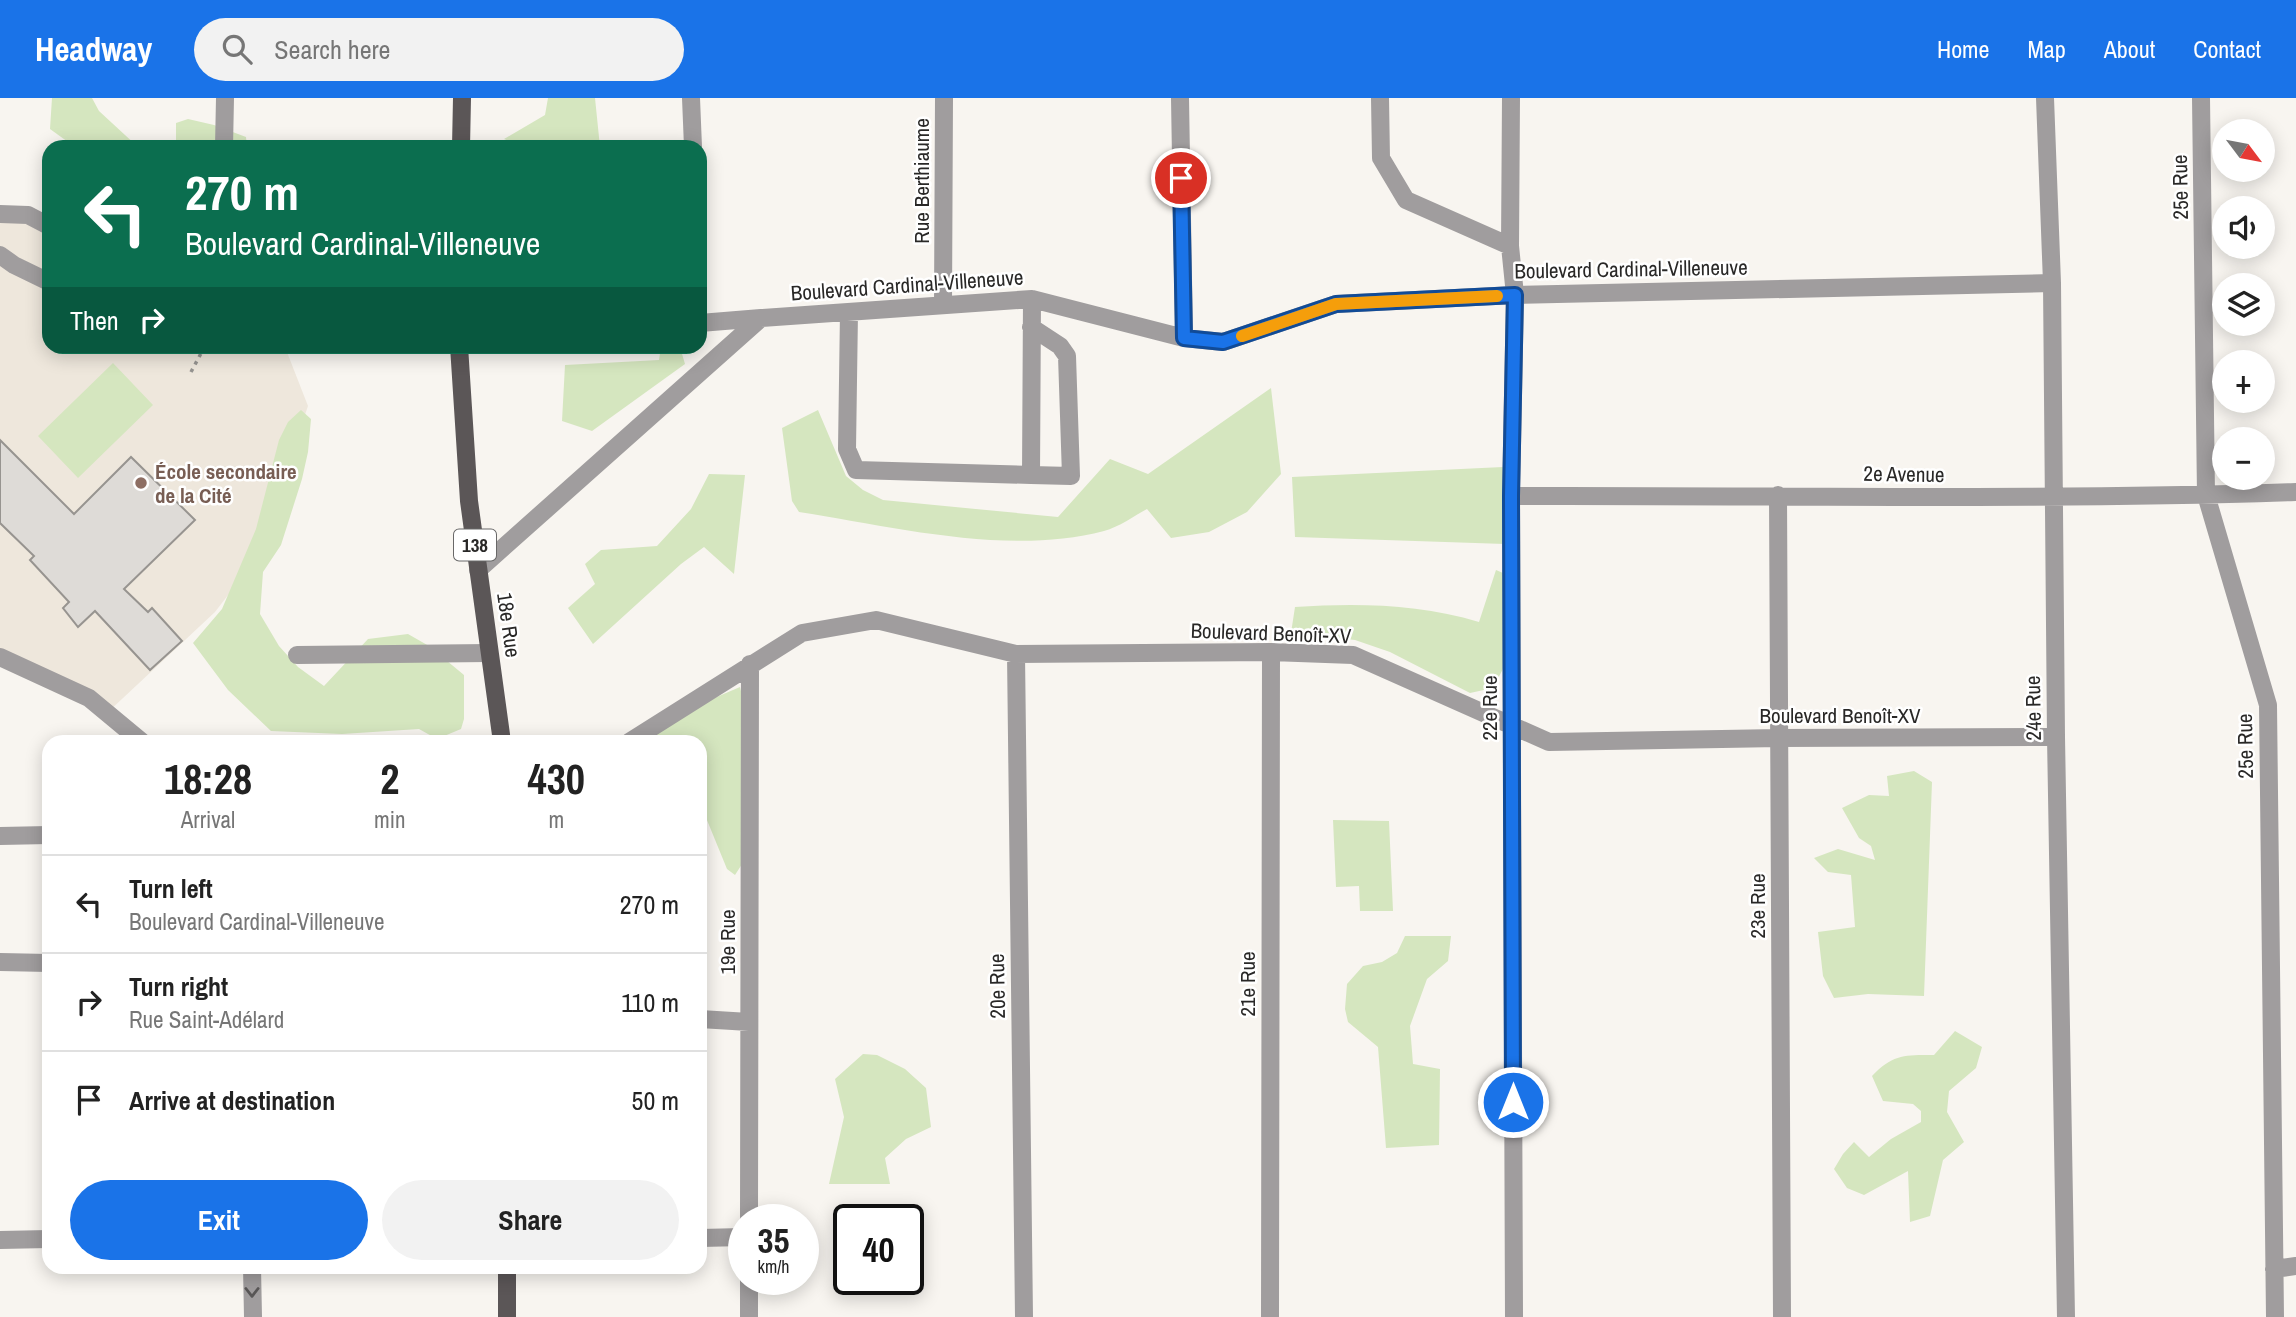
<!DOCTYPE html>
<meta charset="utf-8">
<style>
body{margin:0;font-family:"Archivo Narrow",sans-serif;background:#f2f2f2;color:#222;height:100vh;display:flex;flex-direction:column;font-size:26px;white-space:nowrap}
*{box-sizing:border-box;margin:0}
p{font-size:23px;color:#767676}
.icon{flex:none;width:38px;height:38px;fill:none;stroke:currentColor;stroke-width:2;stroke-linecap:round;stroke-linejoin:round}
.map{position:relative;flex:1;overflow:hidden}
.details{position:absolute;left:42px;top:637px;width:665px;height:539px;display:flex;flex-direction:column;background:#fff;border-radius:21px;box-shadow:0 4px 18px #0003}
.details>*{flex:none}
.top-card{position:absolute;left:42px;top:42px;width:665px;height:214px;border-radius:21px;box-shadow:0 4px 18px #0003;background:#0b6e4f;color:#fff;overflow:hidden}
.needle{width:46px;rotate:122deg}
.controls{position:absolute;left:2212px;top:21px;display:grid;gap:14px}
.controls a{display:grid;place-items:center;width:63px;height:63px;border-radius:50%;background:#fff;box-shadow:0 4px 18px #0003;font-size:35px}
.speed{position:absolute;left:728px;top:1106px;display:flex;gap:14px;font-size:35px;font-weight:700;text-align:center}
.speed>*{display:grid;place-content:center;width:91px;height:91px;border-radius:50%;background:#fff;box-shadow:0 4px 18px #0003;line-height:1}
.speed small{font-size:18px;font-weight:400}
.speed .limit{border:4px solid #111;border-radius:10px;background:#fff;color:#111}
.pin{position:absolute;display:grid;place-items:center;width:60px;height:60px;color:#fff;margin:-30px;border:4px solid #fff;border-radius:50%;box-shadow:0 2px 7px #0007}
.me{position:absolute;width:77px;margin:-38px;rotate:0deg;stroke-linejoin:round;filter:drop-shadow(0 0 5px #0008)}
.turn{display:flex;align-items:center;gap:24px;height:147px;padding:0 28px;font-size:32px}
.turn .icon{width:91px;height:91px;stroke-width:2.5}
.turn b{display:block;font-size:49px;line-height:60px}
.then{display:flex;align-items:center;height:66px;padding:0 28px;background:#0003;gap:14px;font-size:26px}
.eta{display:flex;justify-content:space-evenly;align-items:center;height:119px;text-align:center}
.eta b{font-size:42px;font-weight:800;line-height:49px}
.cta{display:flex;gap:14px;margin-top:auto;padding:14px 28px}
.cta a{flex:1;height:80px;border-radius:42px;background:#1a73e8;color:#fff;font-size:28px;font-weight:800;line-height:80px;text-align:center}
.cta a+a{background:#f2f2f2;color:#222}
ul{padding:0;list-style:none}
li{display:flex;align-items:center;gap:21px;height:98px;padding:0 28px;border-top:2px solid #e0e0e0}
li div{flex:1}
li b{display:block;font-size:26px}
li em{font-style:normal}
header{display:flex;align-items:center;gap:42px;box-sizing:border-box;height:98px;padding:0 35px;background:#1a73e8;color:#fff}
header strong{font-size:33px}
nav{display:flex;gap:38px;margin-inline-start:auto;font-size:24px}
.search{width:490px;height:63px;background:#f2f2f2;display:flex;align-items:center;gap:18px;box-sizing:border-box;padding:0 24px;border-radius:38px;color:#767676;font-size:26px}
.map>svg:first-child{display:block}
.built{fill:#eee7dc}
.green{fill:#d5e6bf}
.building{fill:#dedbd7;stroke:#979490;stroke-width:2}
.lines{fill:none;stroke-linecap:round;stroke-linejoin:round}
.path{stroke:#969491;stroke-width:3.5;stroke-dasharray:3.5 5;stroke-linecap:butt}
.minor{stroke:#a09d9e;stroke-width:18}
.major{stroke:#5b5657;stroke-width:18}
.oneway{stroke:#595757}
.route-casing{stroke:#114b97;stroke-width:18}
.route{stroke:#1a73e8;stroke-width:12}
.slow{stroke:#f59e0b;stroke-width:12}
.education-dot{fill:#8d6e63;stroke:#fff;stroke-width:2.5}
.labels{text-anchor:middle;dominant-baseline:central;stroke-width:5;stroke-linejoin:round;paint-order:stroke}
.shield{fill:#fff;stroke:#696868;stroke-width:2}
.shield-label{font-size:19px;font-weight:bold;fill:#292827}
.street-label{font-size:21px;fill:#292827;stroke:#fff}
.education-label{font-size:21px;font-weight:bold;fill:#785e54;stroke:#fff;text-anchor:start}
</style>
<header>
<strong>Headway</strong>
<div class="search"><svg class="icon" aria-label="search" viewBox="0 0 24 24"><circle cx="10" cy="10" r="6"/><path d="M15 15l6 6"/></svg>Search here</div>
<nav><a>Home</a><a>Map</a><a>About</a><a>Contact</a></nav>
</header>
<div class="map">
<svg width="2296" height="1219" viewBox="0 0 2296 1219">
<rect width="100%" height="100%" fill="#f8f5f0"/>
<path class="built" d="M0,116L49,128V248L285,249L308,308L255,462L215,514L107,615L0,559Z"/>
<path class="green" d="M52,0H92L99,13L138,49H75L50,31Z
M548,0H595L600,49H523L504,41L545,17Z
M188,21L214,27L246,39L247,49H176V25Z
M661,249H680L685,266L592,333L562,323L565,267L659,262Z
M113,265L153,307L78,380L38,338Z
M1271,290L1281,376L1247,414L1209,434L1171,440L1147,411C1134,418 1119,429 1104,433C1009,458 895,429 799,414L792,403L782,330L818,312L846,378L863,392L883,402L1058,419L1110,361L1148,376Z
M301,312L311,321L308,354L302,381L281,447L263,474L260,516L279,548L298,569L324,588L368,541L408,536L429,548L464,577V621L461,631L437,641L419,631L342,636L271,633L228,592L193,545L222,511L256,431L279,342L288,324Z
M1503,369L1505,446L1295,439L1292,379Z
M709,376L745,377L734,476L704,449L681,466L593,546L568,510L595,486L585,466L601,452L657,448L691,411Z
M1496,472L1510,478L1504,569L1493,590L1470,595L1390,554L1355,542L1291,535L1295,509C1358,505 1419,506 1479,524Z
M740,589L747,618L744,763L735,777L727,771L700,705V644H643L705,604Z
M1914,673L1932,684L1924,898L1868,896L1834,900L1823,878L1818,834L1855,829L1851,777L1828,774L1814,760L1838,751L1875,762L1871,748L1859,740L1842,710L1869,697L1889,698L1887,678Z
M1333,722L1389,723L1393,813H1360L1359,788L1336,789Z
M1405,838H1451L1448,863L1427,881L1410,928L1413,966L1440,971L1439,1047L1386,1050L1378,949L1348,924L1345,911L1347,886L1363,868L1382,864L1397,855Z
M1955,933L1982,949L1976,970L1949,993L1947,1014L1964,1044L1943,1062L1930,1118L1910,1124L1908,1073L1864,1097L1847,1090L1834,1071L1843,1056L1854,1044L1869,1059L1891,1041L1921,1024V1013L1913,1006L1883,1003L1872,978C1893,956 1905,957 1934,957Z
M863,956L877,957L905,971L926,990L931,1029L906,1041L885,1060L890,1086H829L844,1019L835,981Z"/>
<path class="building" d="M0,342L74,416L131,359L195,422L124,491L148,514L152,510L182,543L150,572L95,513L78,529L63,510L69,504L30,462L34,458L0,425Z"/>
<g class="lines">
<path class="path" d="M191,274L205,248"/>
<path class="minor" d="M691,0L693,49
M1180,0L1184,240
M1380,0L1381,60L1406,102L1510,148
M1511,0L1510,148L1515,197L1511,398L1514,1219
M2045,0L2052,185L2056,639L2066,1219
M2201,0L2206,397L2268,607L2275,1219
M224,49L225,0
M0,116L28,117L49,128
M0,157L14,167L49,184
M943,207L944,0
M849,214L847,351L856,372L1031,377L1032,201
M700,225L761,220
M1031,377L1071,378L1067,258L1060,248L1031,229
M1778,397L1782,1219
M1511,398C1773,397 2034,403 2296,394
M478,472L761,220L1032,201L1184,240L1223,244L1336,206L1515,197L2052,185
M1016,556L1024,1219
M297,557L489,555
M0,559L89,600L142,644
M629,644L802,535L876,522L1016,556L1271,554L1353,557L1549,644L1779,640L2056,639
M0,738L49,737
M0,864L49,865
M700,921L749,924
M749,1122L750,566
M700,1140L744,1139
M0,1142L49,1141
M252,1169L253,1219
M2274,1171L2296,1168
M749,1181V1219
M1270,1219L1271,554"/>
<path class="major" d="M461,49L462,0
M459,248L469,403L502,644
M507,1169V1219"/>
</g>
<defs><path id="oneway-chevron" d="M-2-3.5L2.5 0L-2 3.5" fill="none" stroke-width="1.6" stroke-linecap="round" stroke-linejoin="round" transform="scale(1.75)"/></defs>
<use class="oneway" href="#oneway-chevron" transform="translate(252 1194) rotate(90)"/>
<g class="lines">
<defs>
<path id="route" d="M1181,80L1184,240L1223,244L1336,206L1515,197L1511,398L1513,1004"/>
</defs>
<use href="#route" class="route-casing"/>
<use href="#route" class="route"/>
<path class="slow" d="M1242,238L1336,206L1497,198"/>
</g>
<circle class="education-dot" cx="141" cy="385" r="7"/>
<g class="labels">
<rect class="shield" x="454" y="431.5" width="42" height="31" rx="5"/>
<g class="shield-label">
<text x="475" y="447">138</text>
</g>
<g class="street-label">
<text transform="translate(921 83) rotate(-90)">Rue Berthiaume</text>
<text transform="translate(2180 89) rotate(-91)">25e Rue</text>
<text transform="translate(1631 171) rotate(-1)">Boulevard Cardinal-Villeneuve</text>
<text transform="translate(907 187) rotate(-4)">Boulevard Cardinal-Villeneuve</text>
<text transform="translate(1904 376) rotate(1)">2e Avenue</text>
<text transform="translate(509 527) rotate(82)">18e Rue</text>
<text transform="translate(1271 535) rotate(2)">Boulevard Benoît-XV</text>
<text transform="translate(1489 610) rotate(-90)">22e Rue</text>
<text transform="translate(2033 610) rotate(-91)">24e Rue</text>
<text x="1840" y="617">Boulevard Benoît-XV</text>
<text transform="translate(2245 648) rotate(-91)">25e Rue</text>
<text transform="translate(1757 808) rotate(-90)">23e Rue</text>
<text transform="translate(727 844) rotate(-90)">19e Rue</text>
<text transform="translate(1247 886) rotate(-90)">21e Rue</text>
<text transform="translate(997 888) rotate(-91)">20e Rue</text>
</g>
<g class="education-label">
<text x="155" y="373">École secondaire<tspan x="155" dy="24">de la Cité</tspan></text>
</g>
</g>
</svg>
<div class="controls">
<a><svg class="needle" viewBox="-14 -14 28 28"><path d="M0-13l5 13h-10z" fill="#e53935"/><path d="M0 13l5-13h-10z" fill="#767676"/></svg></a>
<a><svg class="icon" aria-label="sound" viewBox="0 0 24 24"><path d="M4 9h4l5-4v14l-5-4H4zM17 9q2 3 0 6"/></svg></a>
<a><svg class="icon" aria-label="layers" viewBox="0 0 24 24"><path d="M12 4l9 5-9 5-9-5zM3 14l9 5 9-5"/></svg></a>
<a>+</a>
<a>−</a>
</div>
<div class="speed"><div>35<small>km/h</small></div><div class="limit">40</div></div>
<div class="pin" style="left:1181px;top:80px;background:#d93025"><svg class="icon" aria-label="arrive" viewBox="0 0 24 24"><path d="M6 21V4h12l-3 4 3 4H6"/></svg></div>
<svg class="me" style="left:1513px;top:1004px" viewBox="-20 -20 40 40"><circle r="17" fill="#1a73e8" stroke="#fff" stroke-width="3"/><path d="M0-11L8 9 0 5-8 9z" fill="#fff"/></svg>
<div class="top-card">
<div class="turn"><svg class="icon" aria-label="left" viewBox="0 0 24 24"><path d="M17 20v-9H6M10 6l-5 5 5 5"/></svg><div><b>270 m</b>Boulevard Cardinal-Villeneuve</div></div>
<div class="then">Then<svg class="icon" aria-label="right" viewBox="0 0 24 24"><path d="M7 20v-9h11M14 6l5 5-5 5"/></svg></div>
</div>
<section class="details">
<div class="eta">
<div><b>18:28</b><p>Arrival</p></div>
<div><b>2</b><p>min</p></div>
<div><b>430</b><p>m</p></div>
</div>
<ul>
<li><svg class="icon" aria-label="left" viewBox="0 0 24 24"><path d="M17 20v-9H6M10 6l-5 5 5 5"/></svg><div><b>Turn left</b><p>Boulevard Cardinal-Villeneuve</p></div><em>270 m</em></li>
<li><svg class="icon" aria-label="right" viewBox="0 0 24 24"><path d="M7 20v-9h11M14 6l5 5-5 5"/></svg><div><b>Turn right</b><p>Rue Saint-Adélard</p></div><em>110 m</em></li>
<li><svg class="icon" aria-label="arrive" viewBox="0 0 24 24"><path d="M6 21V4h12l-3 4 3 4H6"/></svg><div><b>Arrive at destination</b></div><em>50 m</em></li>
</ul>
<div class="cta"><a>Exit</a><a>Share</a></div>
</section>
</div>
